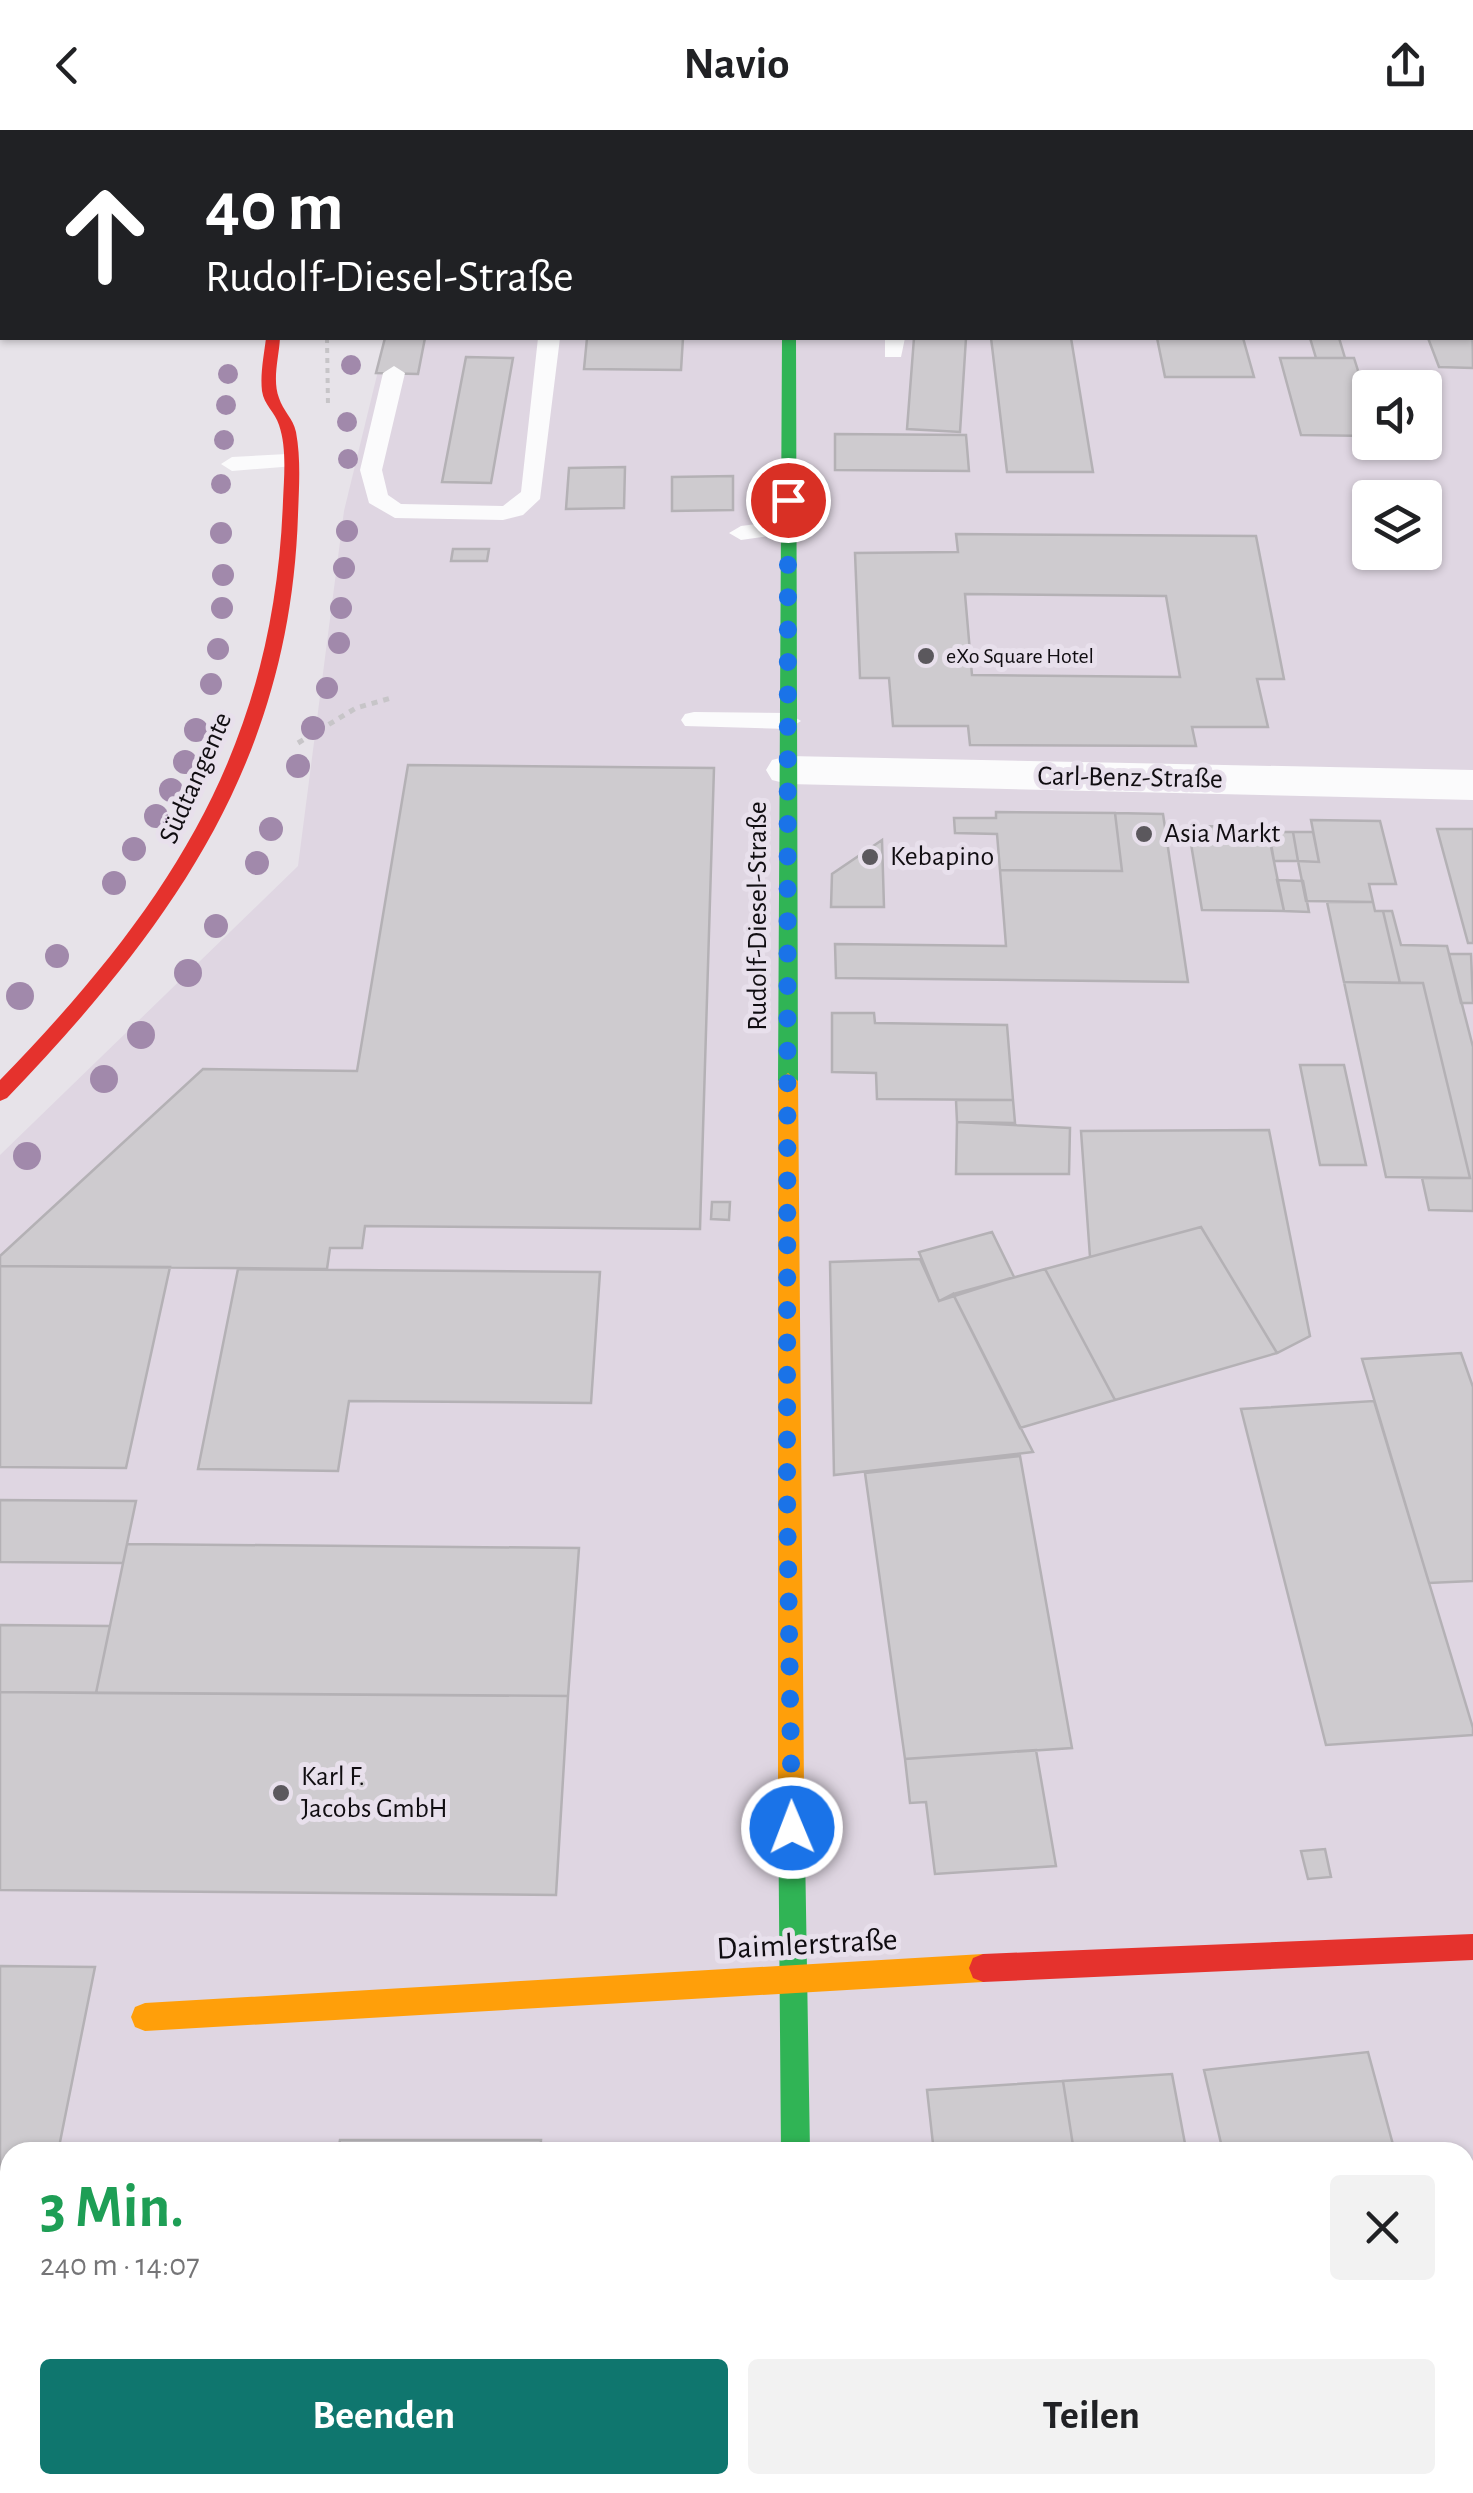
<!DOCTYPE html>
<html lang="de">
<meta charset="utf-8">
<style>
body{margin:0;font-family:"Alegreya Sans",sans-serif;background:#f2f2f2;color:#202124;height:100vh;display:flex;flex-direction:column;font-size:38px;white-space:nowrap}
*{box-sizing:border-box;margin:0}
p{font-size:32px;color:#757577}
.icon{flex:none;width:55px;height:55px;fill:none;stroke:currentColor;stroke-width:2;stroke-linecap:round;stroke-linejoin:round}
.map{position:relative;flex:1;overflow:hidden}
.drawer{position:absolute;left:0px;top:2012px;width:1475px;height:352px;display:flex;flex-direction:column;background:#fff;border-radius:30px 30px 0 0;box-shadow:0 2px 8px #0004}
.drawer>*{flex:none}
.banner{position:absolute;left:0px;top:0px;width:1475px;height:210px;box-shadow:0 2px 8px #0004;background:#202124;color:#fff;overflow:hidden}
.controls{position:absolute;left:1352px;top:240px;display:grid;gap:20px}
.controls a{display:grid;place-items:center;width:90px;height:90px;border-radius:10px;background:#fff;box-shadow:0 2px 8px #0004;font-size:50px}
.pin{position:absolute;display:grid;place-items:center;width:85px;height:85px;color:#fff;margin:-42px;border:5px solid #fff;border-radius:50%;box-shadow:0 2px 10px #0007}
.me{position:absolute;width:110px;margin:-55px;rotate:359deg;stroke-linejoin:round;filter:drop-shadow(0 0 8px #0008)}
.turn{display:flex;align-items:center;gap:35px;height:210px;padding:0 40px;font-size:45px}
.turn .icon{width:130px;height:130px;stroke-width:2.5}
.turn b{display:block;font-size:70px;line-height:85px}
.round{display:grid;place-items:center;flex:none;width:105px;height:105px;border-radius:10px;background:#f2f2f2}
.summary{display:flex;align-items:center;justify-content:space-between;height:170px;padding:0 40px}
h1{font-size:60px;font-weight:700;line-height:75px;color:#1e9e55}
.action{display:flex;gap:20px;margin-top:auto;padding:20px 40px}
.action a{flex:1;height:115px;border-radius:10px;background:#0f766e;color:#fff;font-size:40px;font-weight:700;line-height:115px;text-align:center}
.action a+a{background:#f2f2f2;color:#202124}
header{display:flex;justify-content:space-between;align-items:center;height:130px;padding:0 40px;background:#fff;font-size:45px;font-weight:700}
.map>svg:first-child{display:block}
.built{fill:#dfd6e2;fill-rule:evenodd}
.building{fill:#cecbcf;stroke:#b4b1b5;stroke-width:2.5;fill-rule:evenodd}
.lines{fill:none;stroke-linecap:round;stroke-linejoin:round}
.path-far1{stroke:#c7c5c8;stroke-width:4;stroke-dasharray:5 5;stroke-linecap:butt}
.path{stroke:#c7c5c8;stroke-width:5;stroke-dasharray:6 6;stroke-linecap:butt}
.lane{fill:#fbfbfc;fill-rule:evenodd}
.street{fill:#fbfbfc;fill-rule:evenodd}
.fast{fill:#30b455;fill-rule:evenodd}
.slow{fill:#ff9f0a;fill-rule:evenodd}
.jam{fill:#e5322d;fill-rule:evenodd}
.tree{fill:#a189ab}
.route{stroke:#1a73e8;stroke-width:18;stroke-dasharray:0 32.4}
.poi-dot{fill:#5b585d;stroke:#e8e0ec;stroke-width:4}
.labels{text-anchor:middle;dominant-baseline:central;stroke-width:10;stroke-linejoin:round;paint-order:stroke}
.far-poi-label{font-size:22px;fill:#100d11;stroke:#e8e0ec;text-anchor:start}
.street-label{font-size:28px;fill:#100d11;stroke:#e8e0ec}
.poi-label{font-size:28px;fill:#100d11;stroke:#e8e0ec;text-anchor:start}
.near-street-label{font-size:32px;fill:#100d11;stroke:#e8e0ec}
</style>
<header><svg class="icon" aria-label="back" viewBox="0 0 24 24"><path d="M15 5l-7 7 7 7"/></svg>Navio<svg class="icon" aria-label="share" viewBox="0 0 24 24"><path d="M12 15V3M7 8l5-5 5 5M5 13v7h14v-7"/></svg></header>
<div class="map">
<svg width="1473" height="2363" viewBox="0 0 1473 2363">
<rect width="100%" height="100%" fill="#e7e3e9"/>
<path class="built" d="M0,0H1473V2363H0V1025L298,736L344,381L386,208H1472V2H2V99ZM1370,258H1425V312H1370ZM1370,368H1425V422H1370ZM10,2022H1465V2355H10Z"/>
<path class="building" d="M0,0H89L2,2V26Z
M384,0H613L384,2Z
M1472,166L1473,238L1439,237L1428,208H1472Z
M385,208H425L418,244L376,243Z
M587,208H683L681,240L584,239Z
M914,208H966L960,302L907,299Z
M991,208H1071L1093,342H1007Z
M1157,208H1243L1254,247H1165Z
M1310,208H1339L1345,228H1316Z
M466,227L513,228L491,353L442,352Z
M1280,228H1354L1370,279V306L1301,305Z
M835,304L966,305L969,341L835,340Z
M625,337L624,378L566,379L569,338Z
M733,346V380L672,381V347Z
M956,404L1256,406L1284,549H1257L1268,597H1192L1196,616L970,615L968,596H893L889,548H860L855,423L958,422ZM965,464L1166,466L1180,547L972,545Z
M453,419H489L487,431H451Z
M408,635L714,638L700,1099L365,1096L362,1118H330L327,1139L0,1136V1126L203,939L357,941Z
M996,682L1115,683L1122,741L1000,740L997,704L955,703L954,688H996Z
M1115,683L1163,684L1188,852L836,848L835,814L1006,816L1000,740L1122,741Z
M1311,690L1380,691L1396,754H1369L1373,772L1306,771L1298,731L1319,732Z
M1188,696L1267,697L1284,781L1202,780Z
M1437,699H1473V813H1468Z
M1269,702H1293L1298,731H1274Z
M1293,702H1313L1319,732L1298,731Z
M882,710L884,777H831L832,744Z
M1277,750L1303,751L1309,782L1284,781Z
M1327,772H1373L1375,781H1383L1400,853L1344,852Z
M1383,781H1392L1401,815L1447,816L1473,917V1081L1429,1080L1422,1048H1470L1423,853H1400Z
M1449,824H1471L1473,873H1461Z
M1344,852L1423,853L1470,1048L1386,1047Z
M832,883H874L875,893L1007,895L1013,970L877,969L876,943L832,942Z
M1300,935H1344L1366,1035H1320Z
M956,970H1013L1015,993L957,992Z
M957,992L1070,998L1069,1044H956Z
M1269,1000L1310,1206L1277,1223L1201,1097L1090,1127L1081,1001Z
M712,1072H730L729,1090L711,1089Z
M1201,1097L1277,1223L1115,1270L1045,1139Z
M992,1102L1014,1147L939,1171L919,1122Z
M920,1129L939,1171L953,1164L1033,1322L834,1345L830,1132Z
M0,1136L170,1137L126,1338L0,1337Z
M238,1139L600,1142L591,1273L349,1271L338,1341L198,1339Z
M1045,1139L1115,1270L1020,1298L953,1164Z
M1461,1223L1473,1257V1451L1429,1453L1362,1229Z
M1374,1271L1473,1598V1605L1326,1615L1241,1279Z
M1020,1326L1072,1618L905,1629L865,1343Z
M0,1370L136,1371L123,1433L0,1432Z
M127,1414L579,1418L568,1566L96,1563Z
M0,1495L110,1496L96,1563L0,1562Z
M0,1562L568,1566L556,1765L0,1760Z
M1036,1620L1056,1736L935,1744L926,1672L910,1673L905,1629Z
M1325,1719L1331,1747L1308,1749L1301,1721Z
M0,1836L95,1837L58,2022H10V2112H0Z
M1368,1922L1395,2022H1223L1204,1940Z
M1172,1944L1186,2019L1074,2022L1063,1951Z
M1063,1951L1074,2022H915L914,2015L933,2014L927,1960Z
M340,2010H541L540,2022H338Z
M10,2324V2355H81L80,2363H3Z
M81,2355H264L263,2363H80Z
M300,2355H520L519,2363H299Z
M1038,2355V2363H912V2360L955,2362Z"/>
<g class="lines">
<path class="path-far1" d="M327,208L328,276"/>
<path class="path" d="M298,613L356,578L391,568"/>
<path class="lane" d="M935,0H953V2H935Z
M538,208H560L540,369L523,385L503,390L395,388L369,373L360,340L383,243L394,236L405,243L382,340L388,365L401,374L503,376L521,362Z
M885,208H905L901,227H885Z
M287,324L295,326L298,331L295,336L232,341L221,334L232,327Z
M788,390L796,392L800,397L796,402L741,410L729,403L741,396Z
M694,582L788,583L801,591L788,599L685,596L681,590L685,584Z"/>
<path class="street" d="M0,106H2V126H0Z
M1472,123H1473V143H1472Z
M788,626L1473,640V670L788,654L772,650L766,640L772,630Z
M758,2355H836V2363H758Z"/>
<path class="fast" d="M782,208H796L798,951L788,959L778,951Z
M791,1646L800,1649L804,1658L810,2022H781L778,1658L782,1649Z"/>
<path class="slow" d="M788,943L798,951L804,1658L800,1667L791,1670L782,1667L778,1658V951Z
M983,1824L993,1828L997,1838L993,1848L983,1852L145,1901L135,1897L131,1887L135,1877L145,1873Z"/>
<path class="jam" d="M266,208H280C279,227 272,250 279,268C283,281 293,288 296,302C301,329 299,358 298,385C290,632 172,796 7,968L0,971V950C168,777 274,619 283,371C284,347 287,318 279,295C275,282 264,275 262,261C260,244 264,225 266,208Z
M1473,1804V1830L983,1852L973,1848L969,1838L973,1828L983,1824Z"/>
</g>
<g class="tree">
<circle cx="351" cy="235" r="10"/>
<circle cx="228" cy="244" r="10"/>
<circle cx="226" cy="275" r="10"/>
<circle cx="347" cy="292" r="10"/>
<circle cx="224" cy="310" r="10"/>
<circle cx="348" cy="329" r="10"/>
<circle cx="221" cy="354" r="10"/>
<circle cx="347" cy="401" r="11"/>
<circle cx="221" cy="403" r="11"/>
<circle cx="344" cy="438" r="11"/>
<circle cx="223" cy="445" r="11"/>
<circle cx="222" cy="478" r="11"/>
<circle cx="341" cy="478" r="11"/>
<circle cx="339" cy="513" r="11"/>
<circle cx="218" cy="519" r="11"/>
<circle cx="211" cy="554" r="11"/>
<circle cx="327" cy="558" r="11"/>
<circle cx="313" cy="598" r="12"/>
<circle cx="196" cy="600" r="12"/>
<circle cx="185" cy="632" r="12"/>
<circle cx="298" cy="636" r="12"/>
<circle cx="171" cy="660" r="12"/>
<circle cx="156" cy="686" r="12"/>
<circle cx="271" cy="699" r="12"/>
<circle cx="134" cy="719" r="12"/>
<circle cx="257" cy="733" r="12"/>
<circle cx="114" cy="753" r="12"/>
<circle cx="216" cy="796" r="12"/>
<circle cx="57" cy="826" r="12"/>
<circle cx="188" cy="843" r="14"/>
<circle cx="20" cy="866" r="14"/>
<circle cx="141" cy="905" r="14"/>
<circle cx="104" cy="949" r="14"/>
<circle cx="27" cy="1026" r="14"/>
</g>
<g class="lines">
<path class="route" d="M788,370L787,1364L792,1698"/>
</g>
<g class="poi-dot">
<circle cx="926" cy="526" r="10"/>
<circle cx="1144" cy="704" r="10"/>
<circle cx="870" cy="727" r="10"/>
<circle cx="281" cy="1663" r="10"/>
</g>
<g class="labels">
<g class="far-poi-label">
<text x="946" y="526">eXo Square Hotel</text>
</g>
<g class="street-label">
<text transform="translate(196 648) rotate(-66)">Südtangente</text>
<text transform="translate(1130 648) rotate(1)">Carl-Benz-Straße</text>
<text transform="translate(758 786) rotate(-90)">Rudolf-Diesel-Straße</text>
</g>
<g class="poi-label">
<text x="1164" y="704">Asia Markt</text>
<text x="890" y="727">Kebapino</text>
<text x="301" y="1647">Karl F.<tspan x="301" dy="32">Jacobs GmbH</tspan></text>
</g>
<g class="near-street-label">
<text transform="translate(807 1814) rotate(-3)">Daimlerstraße</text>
</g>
</g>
</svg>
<div class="controls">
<a><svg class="icon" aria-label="sound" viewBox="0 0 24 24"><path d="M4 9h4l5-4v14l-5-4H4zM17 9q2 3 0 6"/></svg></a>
<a><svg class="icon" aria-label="layers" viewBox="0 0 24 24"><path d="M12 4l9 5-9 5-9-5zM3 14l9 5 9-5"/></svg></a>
</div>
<div class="pin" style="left:788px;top:370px;background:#d93025"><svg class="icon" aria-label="arrive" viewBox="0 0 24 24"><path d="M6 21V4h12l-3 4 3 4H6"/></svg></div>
<svg class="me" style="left:792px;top:1698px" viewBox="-20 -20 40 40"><circle r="17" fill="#1a73e8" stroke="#fff" stroke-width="3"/><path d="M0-11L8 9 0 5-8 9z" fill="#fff"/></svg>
<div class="banner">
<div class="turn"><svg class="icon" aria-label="ahead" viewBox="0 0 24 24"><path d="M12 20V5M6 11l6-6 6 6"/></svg><div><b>40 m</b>Rudolf-Diesel-Straße</div></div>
</div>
<section class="drawer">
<div class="summary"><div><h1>3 Min.</h1><p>240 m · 14:07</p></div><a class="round"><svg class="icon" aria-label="close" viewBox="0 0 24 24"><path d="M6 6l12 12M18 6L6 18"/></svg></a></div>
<div class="action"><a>Beenden</a><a>Teilen</a></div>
</section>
</div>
